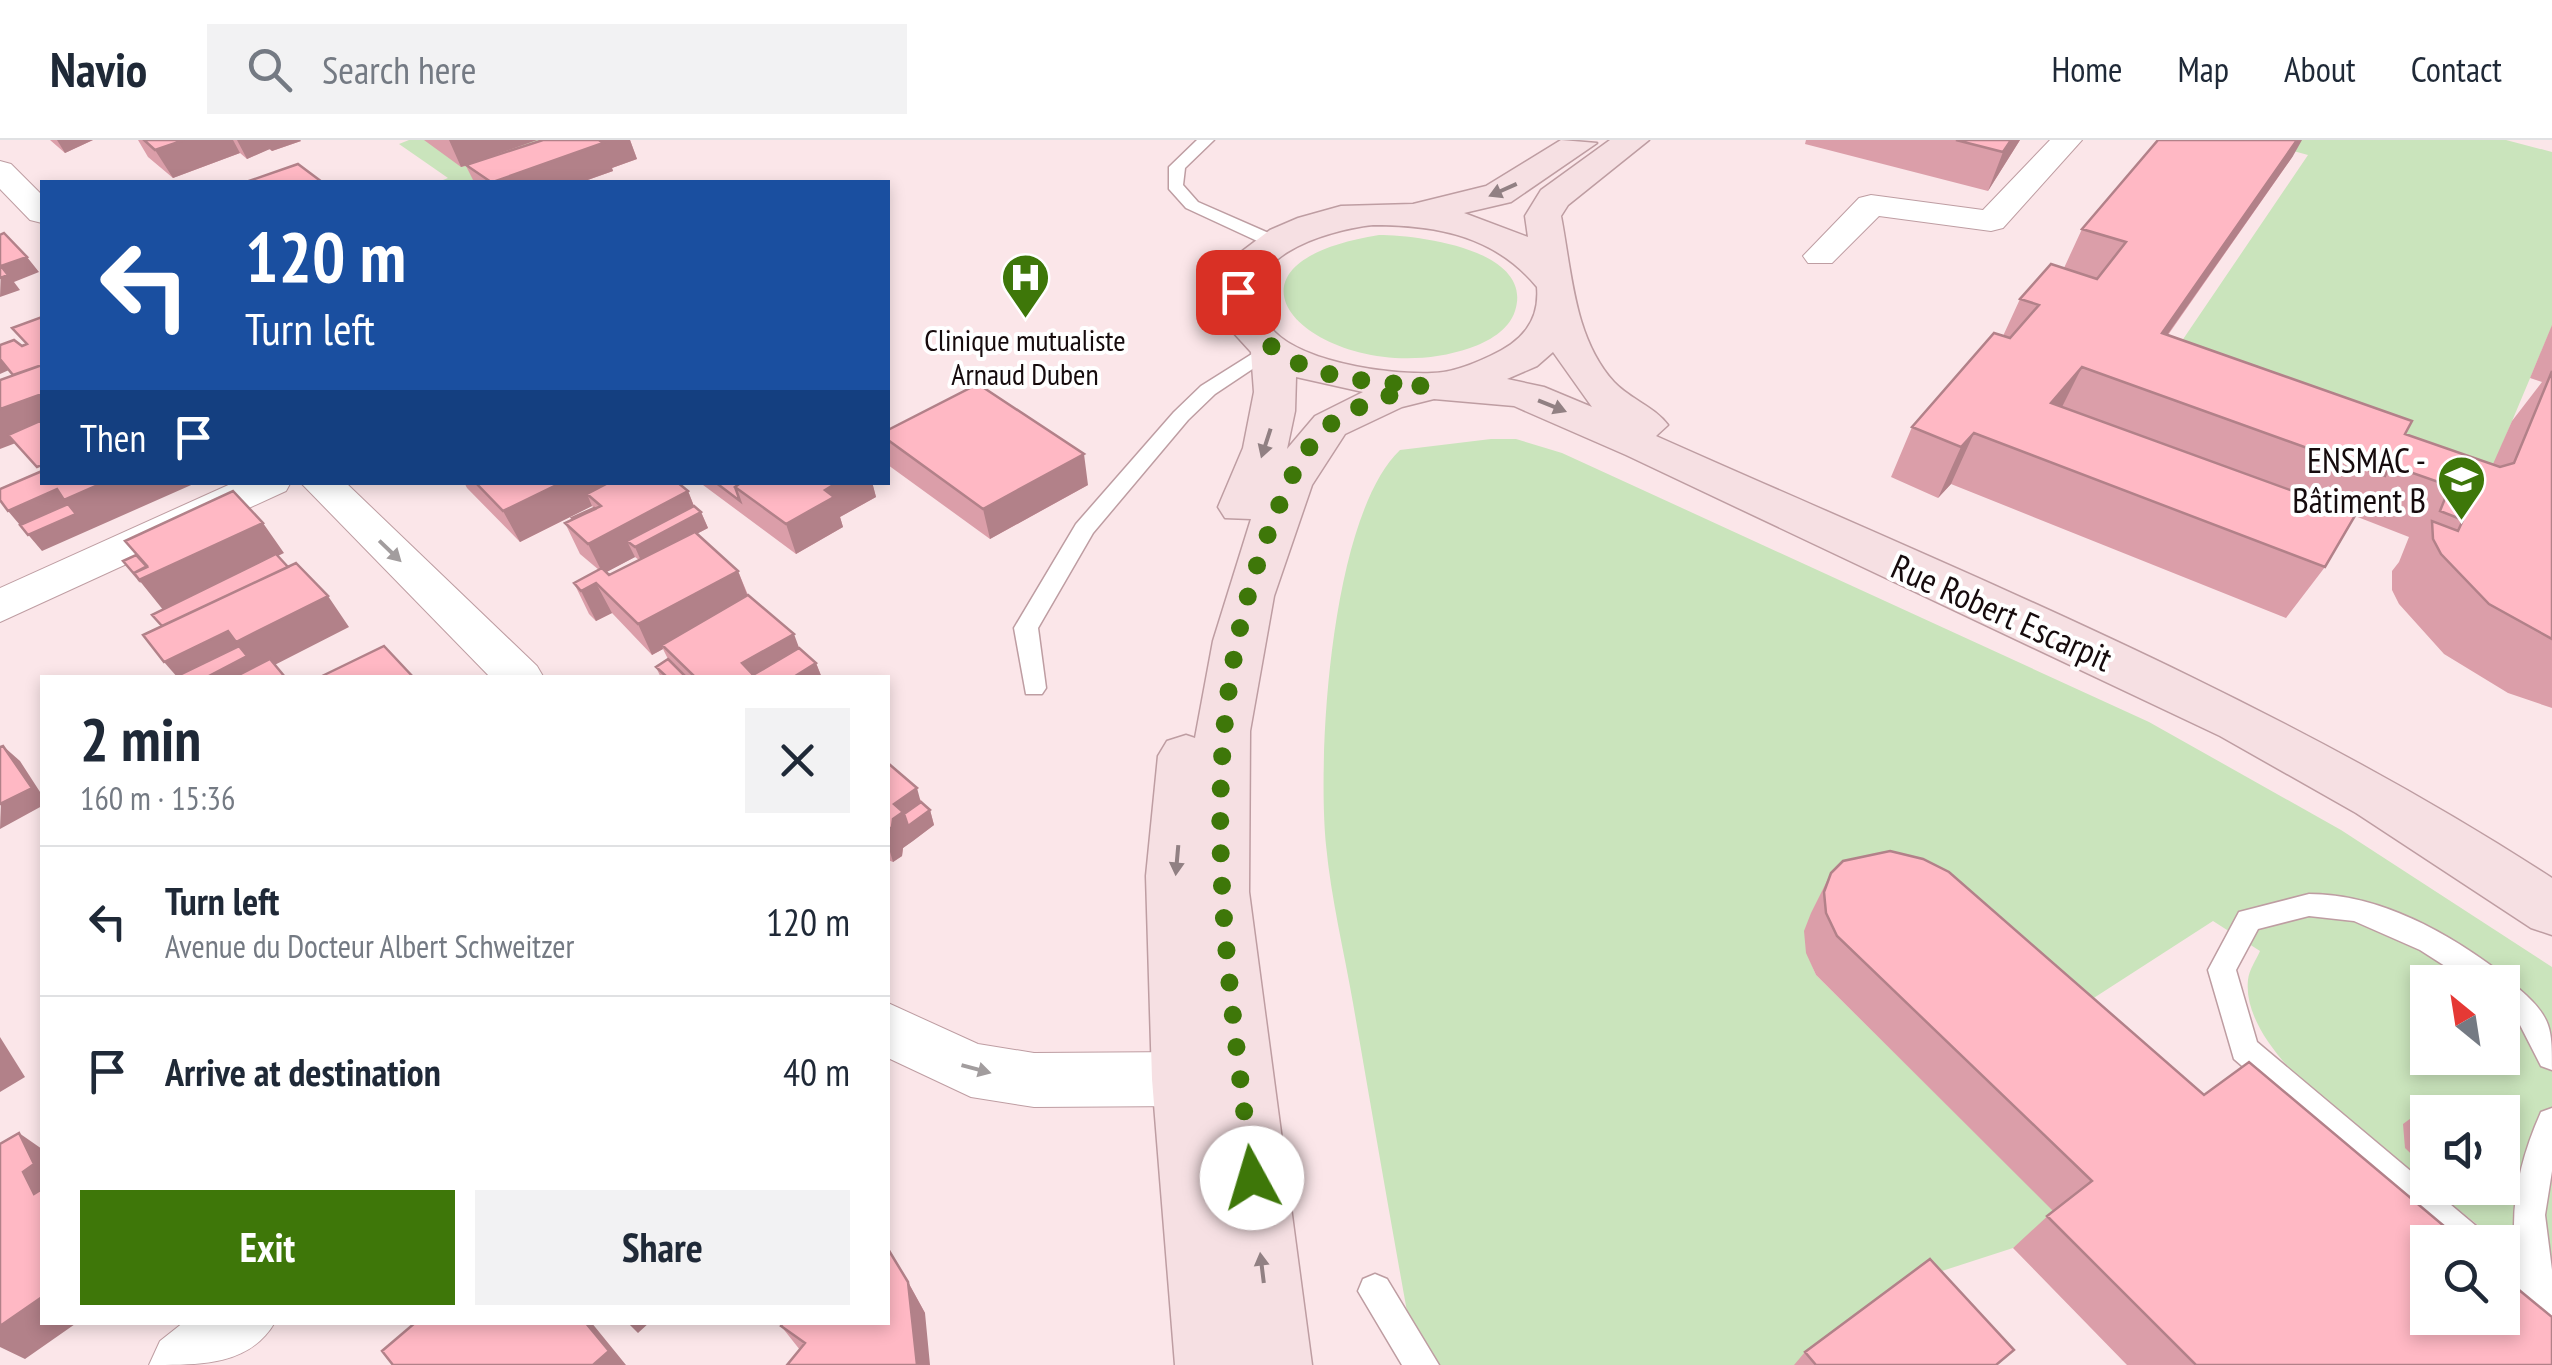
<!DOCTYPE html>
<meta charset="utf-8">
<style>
body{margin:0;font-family:"PT Sans Narrow",sans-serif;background:#f2f2f3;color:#1f2937;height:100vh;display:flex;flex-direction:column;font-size:38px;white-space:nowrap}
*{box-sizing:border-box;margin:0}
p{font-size:32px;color:#747a83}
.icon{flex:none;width:55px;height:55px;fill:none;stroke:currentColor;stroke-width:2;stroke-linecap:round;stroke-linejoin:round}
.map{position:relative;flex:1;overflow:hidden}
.sheet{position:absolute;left:40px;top:535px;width:850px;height:650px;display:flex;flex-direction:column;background:#fff;border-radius:0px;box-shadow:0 5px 15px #0003}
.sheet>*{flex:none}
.banner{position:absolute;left:40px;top:40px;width:850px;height:305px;border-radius:0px;box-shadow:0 5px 15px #0003;background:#1a4fa0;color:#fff;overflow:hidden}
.needle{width:65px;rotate:330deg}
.fabs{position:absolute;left:2410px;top:825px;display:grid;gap:20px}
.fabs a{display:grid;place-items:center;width:110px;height:110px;border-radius:0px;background:#fff;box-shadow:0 5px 15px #0003;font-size:50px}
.pin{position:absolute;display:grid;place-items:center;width:85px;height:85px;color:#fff;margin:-42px;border-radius:20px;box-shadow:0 5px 15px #0006}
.me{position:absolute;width:110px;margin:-55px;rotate:354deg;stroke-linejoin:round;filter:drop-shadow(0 0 8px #0008)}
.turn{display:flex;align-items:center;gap:35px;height:210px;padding:0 40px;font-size:45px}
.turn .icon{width:130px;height:130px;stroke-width:2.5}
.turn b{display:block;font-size:70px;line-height:85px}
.then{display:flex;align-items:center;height:95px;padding:0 40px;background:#0003;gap:20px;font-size:38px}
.round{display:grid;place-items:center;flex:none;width:105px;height:105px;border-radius:0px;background:#f2f2f3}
.head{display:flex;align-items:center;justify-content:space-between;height:170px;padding:0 40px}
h1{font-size:60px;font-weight:700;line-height:75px}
.primary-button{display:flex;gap:20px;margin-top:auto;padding:20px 40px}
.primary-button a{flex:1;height:115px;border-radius:0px;background:#3e7709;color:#fff;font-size:40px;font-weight:700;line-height:115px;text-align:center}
.primary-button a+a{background:#f2f2f3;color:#1f2937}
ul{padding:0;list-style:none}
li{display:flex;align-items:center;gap:30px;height:150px;padding:0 40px;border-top:2px solid #e0e1e3}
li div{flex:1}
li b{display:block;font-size:38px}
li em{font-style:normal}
header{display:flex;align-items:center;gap:60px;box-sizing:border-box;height:140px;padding:0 50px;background:#fff;border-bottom:2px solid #e0e1e3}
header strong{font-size:48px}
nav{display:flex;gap:55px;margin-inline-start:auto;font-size:35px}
.search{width:700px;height:90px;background:#f2f2f3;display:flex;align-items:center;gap:25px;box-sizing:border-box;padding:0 35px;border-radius:0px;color:#747a83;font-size:38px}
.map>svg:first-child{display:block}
.green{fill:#cae4bc;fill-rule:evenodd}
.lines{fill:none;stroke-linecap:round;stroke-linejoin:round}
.lane-casing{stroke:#be9da2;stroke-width:3}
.street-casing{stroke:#be9da2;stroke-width:2}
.secondary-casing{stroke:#be9da2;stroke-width:3}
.lane{fill:#fff;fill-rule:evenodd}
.street{fill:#fff;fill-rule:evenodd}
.secondary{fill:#f6e0e3;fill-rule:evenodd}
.wall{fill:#db9ea9;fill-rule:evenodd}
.shaded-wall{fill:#b28189}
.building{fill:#ffb8c4;stroke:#b28189;stroke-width:2.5}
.oneway{fill:#918083}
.oneway2{fill:#a29d9e}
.route{stroke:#3e7709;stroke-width:18;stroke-dasharray:0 32.4}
.labels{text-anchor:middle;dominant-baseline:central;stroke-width:8;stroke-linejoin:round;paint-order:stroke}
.far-poi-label{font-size:30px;fill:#160b0d;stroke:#fff}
.poi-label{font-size:35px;fill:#160b0d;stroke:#fff;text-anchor:end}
.street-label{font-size:35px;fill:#160b0d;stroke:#fff}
</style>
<header>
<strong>Navio</strong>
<div class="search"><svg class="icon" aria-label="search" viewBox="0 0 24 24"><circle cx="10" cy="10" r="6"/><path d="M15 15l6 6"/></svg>Search here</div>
<nav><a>Home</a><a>Map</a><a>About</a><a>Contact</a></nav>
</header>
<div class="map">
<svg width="2552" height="1225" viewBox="0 0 2552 1225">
<rect width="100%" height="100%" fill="#fbe6e9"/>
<path class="green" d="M409,0H585L471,42H438L448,38L399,4Z
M2253,0H2506L2552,12V186L2478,362L2150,248L2308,15Z
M1379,95C1416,95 1535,109 1515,171C1509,190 1488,202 1470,208C1333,255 1180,127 1379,95Z
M1491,299H1516L1562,313L2149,582L2341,690L2552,827V1145L2432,1048H2502V972H2428L2427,1044C2376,1002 2240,915 2248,840C2249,830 2256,820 2260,811L2213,781L2055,883L1823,761C1799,785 1803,806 1816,835L2057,1074L2013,1108L1908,1142L1798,1225H1440L1408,1177C1389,1072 1371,967 1353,863C1344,811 1331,758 1326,705C1317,612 1331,376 1400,310ZM2428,842H2502V918H2428Z"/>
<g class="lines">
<defs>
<path id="lane" d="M1197,0H1214L1185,28L1183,45L1198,62L1280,98V106H1268L1186,68L1169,49V27Z
M1271,202L1280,208L1278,212L1215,254L1188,280L1093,393L1038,488L1046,548L1042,554H1026L1014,488L1076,384L1174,272L1201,246Z
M2309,754C2379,754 2447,792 2501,833C2506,842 2512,843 2519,849C2552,877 2552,889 2552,930L2541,926L2520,885L2502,870V842H2470L2420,810L2354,781L2309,776L2258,789L2236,830L2257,902L2482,1091L2486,1102H2446L2234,919L2208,830L2239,772Z
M2552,968V1031L2545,1075L2552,1130V1183L2547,1185L2532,1178L2502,1152V1114L2517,1121C2508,1069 2520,1019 2541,972Z
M1375,1134L1387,1139L1439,1225H1402L1358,1151L1363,1139Z"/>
<path id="street" d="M2050,0H2082L2003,88L1991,91L1879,76L1832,123H1808L1803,116L1859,58L1871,55L1983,70Z
M0,21L11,24L42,55V83L30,80L0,49Z
M235,342H291L286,351L0,482V448Z
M300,342H345L537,526L544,538H491Z
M888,863L978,904L1034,913L1185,912L1206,920L1215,939L1206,958L1185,966L1034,967L971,957L888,918Z
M184,1182H275C250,1225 204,1225 149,1225L160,1201Z"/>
<path id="secondary" d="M1561,0L1597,3L1511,62L1464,73L1528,97L1525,76L1541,50L1610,0H1649L1568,65L1561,76C1572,133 1574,198 1614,242C1630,259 1655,267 1668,285L1656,296C1961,432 2272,556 2552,738V795L2531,788L2356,673L2220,596L1626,315L1514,266L1434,259L1402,267L1345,294L1312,345L1274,456L1250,591L1249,752L1312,1225H1175L1152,939L1146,736L1158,616L1167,601L1186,595L1195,598L1213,501L1251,379L1225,378L1218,367L1243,308L1254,252L1251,212L1230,189L1219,156L1225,134L1241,112L1270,90L1298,78L1341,66L1413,64L1486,46ZM1373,85C1437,85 1495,96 1537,147C1540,182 1521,202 1490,216C1473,224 1451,233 1432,233C1389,235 1293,222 1268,184C1227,118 1328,90 1373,85ZM1553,212L1592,267L1544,247L1507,239L1537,226ZM1296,237L1363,252L1315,276L1287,309L1295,271Z"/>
</defs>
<use href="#lane" class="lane-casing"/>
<use href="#street" class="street-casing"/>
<use href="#secondary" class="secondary-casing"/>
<use href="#lane" class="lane"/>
<use href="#street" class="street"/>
<use href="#secondary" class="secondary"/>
</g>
<path class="wall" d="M50,0H93L65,13Z
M138,0H300L301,1L272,11L269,9L247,19L240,13L173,38L148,17Z
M424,0H537L474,23L543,0H630L637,19L612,28L613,31L582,42H474L466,26L461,27Z
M1806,0H2020L1988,51L1805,4Z
M2293,16L2168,195L2405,294L2493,324L2512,281L2542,242L2530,238L2552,185V568L2508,553L2444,514L2399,464L2392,450V431L2399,422L2409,397L2355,376L2325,427L2286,478L1951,344L1938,358L1891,337L1912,287L2003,196L2020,159L2064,128L2082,89Z
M888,290L1088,345L990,399L888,325Z
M464,342H677L688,351L694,366L701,372L708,388L696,394L738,431L748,455L799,508L816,523L822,538H661L656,527L668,519L663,509L652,515L612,473L596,481L589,474L574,443L599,430L580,414L565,383L594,368L592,366L520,402L467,348ZM635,417L639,420L609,435L606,432Z
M699,342H872L876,357L840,377L843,387L796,414Z
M888,625L930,670L934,685L903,708L902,716L893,722L888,720Z
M1831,733L2204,955L2552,1225H2127L2013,1108L2053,1071L1816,835L1806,813L1804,791L1811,773Z
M2433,962L2428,972V1030L2405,1008L2403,984Z
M908,1142L925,1173L800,1210L781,1186Z
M1805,1212L1996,1225H1794Z"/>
<path class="shaded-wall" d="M57,0H93L65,13Z
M184,0H233L240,13L173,38L155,10Z
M237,0H300L301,1L272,11L270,9L247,19Z
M449,0H537L461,27Z
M603,0H630L637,19L612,28L613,31L582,42H493Z
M2011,0H2020L1988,51L2003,12Z
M2297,0H2302L2293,16L2134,242L2162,193Z
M27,117L39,132L14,142L20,150L0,157L1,126Z
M0,220L9,230L0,234Z
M2082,227L2057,277L2051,263Z
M42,254V293L0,309V269Z
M1974,293L1951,344L1938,358L1961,307Z
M1084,314L1088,345L990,399L983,369Z
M105,342H198L42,411L8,371L55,350Z
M563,342H627L587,354L592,366L520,402L503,371Z
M838,342H872L876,357L840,377L843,387L796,414L786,384L825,350Z
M688,351L697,374L701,372L708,388L642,423L635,407L627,401L635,417L603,434L588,404Z
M263,383L284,413L164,471L139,440Z
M738,431L750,462L662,505L663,509L652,515L638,484Z
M596,443L612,473L596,481L581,451Z
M328,456L349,487L249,538H178L164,522L228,491Z
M794,494L805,524L747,538L742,523Z
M816,523L822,538H792Z
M3,606L20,621L42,655V666L0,689Z
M917,648L924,674L930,670L934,685L913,701L909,690L913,701L903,708L902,716L893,722L888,705V690L894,664Z
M0,897L25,937L0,952Z
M19,993L42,1009V1059L34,1054L23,1032Z
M908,1142L925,1173L930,1225H917Z
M42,1157V1182H78L25,1219L0,1207V1186Z
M585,1182H591L626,1225H593Z
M627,1182H650L638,1193Z"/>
<path class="building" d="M144,0H184L155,10Z
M543,0H603L600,1L603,3L493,42H491L466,25Z
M1956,0H2011L2003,12Z
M2158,0H2297L2162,193L2412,281L2405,294L2500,327L2514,323L2552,231V499L2489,464L2441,414L2433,399L2432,381L2458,391L2463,380L2440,371L2450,346L2390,325L2385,336L2082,227L2051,263L2356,374L2325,427L1974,293L1961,307L1912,287L1994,193L2010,198L2039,165L2020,159L2051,124L2097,139L2126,102L2082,89Z
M298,24L322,42H246Z
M4,93L27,117L1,126L8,135L0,138V95Z
M42,177V225L13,235L0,219V205L14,200L22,206L27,204L12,188Z
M42,225V254L0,269V240Z
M978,244L1084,314L983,369L888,300V290Z
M42,280V325L37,327L8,295Z
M42,331V342H105L64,360L57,349L8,371L0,360V349Z
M475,342H563L503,371Z
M610,342H677L688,351L588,404L565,383L601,366L587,354Z
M715,342H742L735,347L740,361Z
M742,342H838L825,350L834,357L786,384L735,347Z
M233,351L263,383L139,440L134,433L147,426L125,401Z
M68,364L76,374L28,395L20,385Z
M694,366L701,372L635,407L627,401Z
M594,368L595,369L573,379L572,378Z
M695,392L738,431L638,484L596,443L581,451L574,443L602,428L609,435Z
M276,414L288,427L162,486L152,475Z
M136,415L147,427L134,433L141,442L123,421Z
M296,423L328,456L236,502L228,491L164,522L143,495Z
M748,455L794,494L742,523L756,538H696L662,505Z
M239,506L247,516L205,538H178L177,536Z
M384,506L414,538H318Z
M799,508L816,523L792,538H756L753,535Z
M270,519L285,537L233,538Z
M668,519L687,538H668L656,527Z
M3,606L32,648L0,664V607Z
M889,624L917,648L894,664L903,672L893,679L892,687L888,690V625Z
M921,662L930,670L908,686L904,674Z
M1890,711L1923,719L1949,732L2204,955L2249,922L2463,1102H2428V1178H2502V1136L2552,1177V1225H2196L2047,1076L2092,1041L1837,796L1826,773L1824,752L1831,733L1843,721Z
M2445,961L2473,969L2477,972H2428V999L2424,995L2422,971L2433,962Z
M19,993L34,1024L23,1032L34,1054L42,1049V1157L0,1186V1004Z
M2502,997L2507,1001L2510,1021L2506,1030L2502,1031Z
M888,1109L908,1142L917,1225H787L805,1203L781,1186L784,1182H888Z
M1930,1119L2014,1210L1996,1225H1816L1805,1212Z
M416,1182H585L609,1211L593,1225H393L382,1211Z"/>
<defs><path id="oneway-solid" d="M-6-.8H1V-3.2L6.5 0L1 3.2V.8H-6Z" transform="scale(2.5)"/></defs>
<g class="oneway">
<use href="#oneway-solid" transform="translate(1503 50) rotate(156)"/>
<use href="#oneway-solid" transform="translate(1552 266) rotate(22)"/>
<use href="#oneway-solid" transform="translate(1266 303) rotate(108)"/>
<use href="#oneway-solid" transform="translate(1177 720) rotate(95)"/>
<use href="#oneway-solid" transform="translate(1262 1128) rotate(-97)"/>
</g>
<g class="oneway2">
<use href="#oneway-solid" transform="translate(390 411) rotate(44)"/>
<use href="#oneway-solid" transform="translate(976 929) rotate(15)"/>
</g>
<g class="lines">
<path class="route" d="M1238,152C1259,235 1351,242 1423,245C1392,255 1359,263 1332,283C1301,308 1285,350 1271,386C1187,602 1227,816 1252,1038"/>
</g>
<defs>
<symbol id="hospital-pin" viewBox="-11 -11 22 30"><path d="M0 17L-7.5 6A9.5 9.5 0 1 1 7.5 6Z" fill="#3e7709" stroke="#fff"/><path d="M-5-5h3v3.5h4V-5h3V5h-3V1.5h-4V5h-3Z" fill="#fff"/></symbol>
<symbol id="university-pin" viewBox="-11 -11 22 30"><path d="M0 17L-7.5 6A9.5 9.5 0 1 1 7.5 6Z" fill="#3e7709" stroke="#fff"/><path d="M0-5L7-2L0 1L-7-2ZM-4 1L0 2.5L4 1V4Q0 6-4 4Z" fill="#fff"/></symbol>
</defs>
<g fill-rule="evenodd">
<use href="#hospital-pin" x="998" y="110" width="55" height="75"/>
<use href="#university-pin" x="2434" y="312" width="55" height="75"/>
</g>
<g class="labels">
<g class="far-poi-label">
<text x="1025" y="199">Clinique mutualiste<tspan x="1025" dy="34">Arnaud Duben</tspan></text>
</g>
<g class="poi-label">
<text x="2426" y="320">ENSMAC -<tspan x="2426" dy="40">Bâtiment B</tspan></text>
</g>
<g class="street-label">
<text transform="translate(2002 472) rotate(24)">Rue Robert Escarpit</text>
</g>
</g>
</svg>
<div class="fabs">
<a><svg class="needle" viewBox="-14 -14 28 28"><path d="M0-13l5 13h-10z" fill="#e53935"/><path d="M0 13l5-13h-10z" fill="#747a83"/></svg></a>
<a><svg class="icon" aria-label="sound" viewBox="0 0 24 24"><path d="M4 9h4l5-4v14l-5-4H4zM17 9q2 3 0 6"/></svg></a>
<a><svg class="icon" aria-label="search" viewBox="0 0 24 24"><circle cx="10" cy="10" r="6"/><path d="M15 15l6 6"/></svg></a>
</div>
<div class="pin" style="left:1238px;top:152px;background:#d93025"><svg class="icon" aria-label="arrive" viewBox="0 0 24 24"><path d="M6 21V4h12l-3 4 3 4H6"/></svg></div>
<svg class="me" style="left:1252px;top:1038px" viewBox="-20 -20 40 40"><circle r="19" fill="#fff"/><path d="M0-13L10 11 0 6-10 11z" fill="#3e7709"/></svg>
<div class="banner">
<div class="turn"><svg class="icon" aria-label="left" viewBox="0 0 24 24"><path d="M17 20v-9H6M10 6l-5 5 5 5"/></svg><div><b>120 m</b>Turn left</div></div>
<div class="then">Then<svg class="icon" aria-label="arrive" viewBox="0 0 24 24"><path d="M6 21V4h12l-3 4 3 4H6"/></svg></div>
</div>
<section class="sheet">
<div class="head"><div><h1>2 min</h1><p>160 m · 15:36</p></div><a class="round"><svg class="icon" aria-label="close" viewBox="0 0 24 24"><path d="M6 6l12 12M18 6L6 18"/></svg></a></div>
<ul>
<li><svg class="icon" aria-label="left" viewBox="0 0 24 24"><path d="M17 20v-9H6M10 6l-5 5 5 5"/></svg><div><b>Turn left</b><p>Avenue du Docteur Albert Schweitzer</p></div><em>120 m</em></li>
<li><svg class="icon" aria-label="arrive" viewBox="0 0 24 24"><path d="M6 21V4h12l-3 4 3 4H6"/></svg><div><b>Arrive at destination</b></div><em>40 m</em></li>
</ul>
<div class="primary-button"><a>Exit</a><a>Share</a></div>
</section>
</div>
